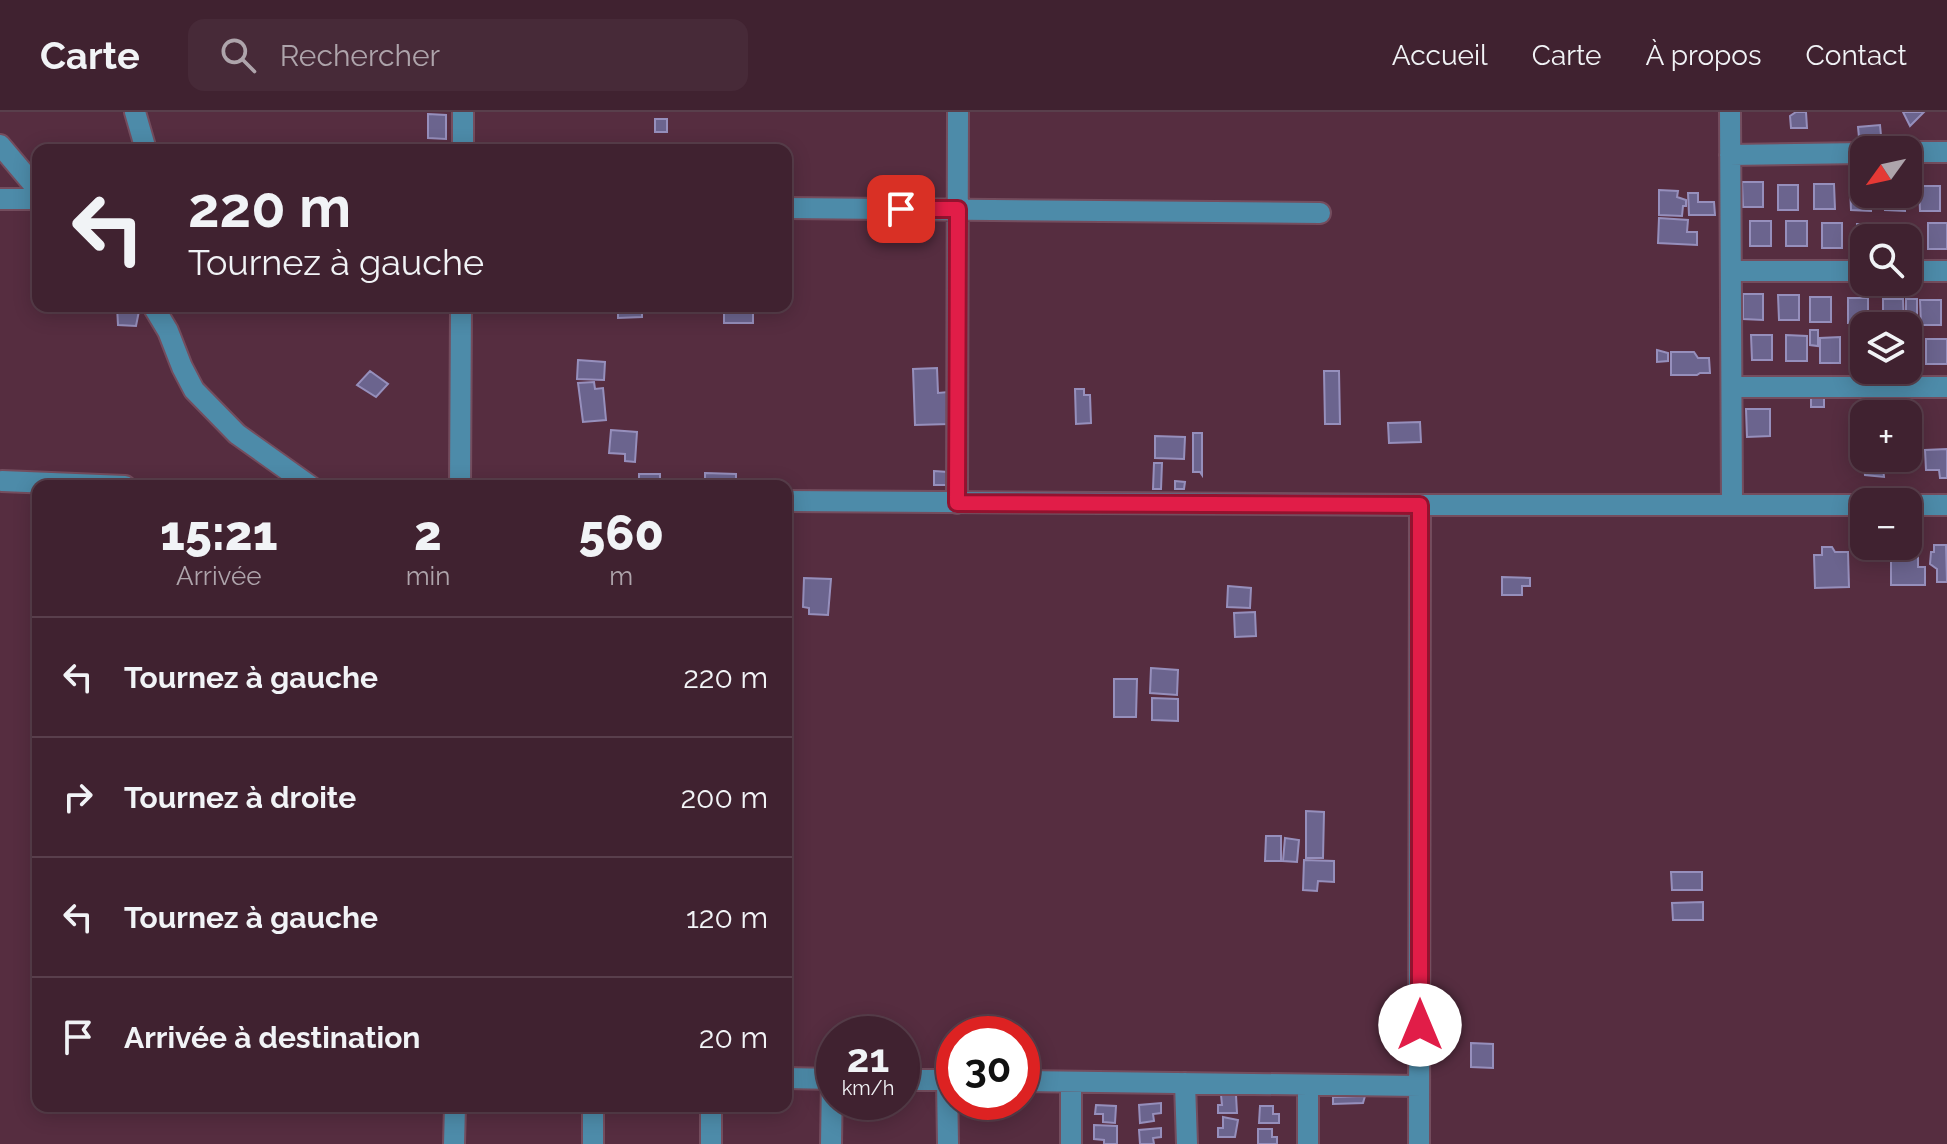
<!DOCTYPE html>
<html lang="fr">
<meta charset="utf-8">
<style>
body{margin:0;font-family:Raleway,sans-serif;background:#472a38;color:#f1f3f6;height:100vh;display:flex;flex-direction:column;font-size:30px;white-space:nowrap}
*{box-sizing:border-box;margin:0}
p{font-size:26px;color:#aea4ab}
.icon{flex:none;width:44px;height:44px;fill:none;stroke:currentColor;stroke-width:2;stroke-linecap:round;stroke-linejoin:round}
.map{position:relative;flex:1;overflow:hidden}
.sheet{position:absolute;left:32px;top:368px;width:760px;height:632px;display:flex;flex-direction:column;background:#402230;border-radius:16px;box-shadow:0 4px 20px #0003,0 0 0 2px #593f4c}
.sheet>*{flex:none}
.guide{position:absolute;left:32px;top:32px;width:760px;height:168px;border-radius:16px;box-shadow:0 4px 20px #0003,0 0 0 2px #593f4c;background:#402230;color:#f1f3f6;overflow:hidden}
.needle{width:52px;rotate:237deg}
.controls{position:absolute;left:1850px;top:24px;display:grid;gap:16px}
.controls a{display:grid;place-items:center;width:72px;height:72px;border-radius:16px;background:#402230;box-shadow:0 4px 20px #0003,0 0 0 2px #593f4c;font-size:40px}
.speed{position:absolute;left:816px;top:904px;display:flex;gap:16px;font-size:40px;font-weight:700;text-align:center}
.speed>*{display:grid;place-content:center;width:104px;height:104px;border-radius:50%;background:#402230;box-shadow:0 4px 20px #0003,0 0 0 2px #593f4c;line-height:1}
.speed small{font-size:20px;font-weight:400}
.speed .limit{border:12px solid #d22;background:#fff;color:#111}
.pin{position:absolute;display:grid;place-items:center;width:68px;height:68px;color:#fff;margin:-34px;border-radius:16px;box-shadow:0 4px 12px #0006}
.me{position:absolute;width:88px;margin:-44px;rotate:0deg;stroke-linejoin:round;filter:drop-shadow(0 0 6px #0008)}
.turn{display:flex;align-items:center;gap:28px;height:168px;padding:0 24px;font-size:36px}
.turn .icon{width:104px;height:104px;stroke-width:2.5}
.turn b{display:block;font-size:56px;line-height:68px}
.eta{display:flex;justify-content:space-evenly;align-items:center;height:136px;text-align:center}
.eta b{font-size:48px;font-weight:800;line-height:56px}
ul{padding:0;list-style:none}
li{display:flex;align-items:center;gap:24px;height:120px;padding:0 24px;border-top:2px solid #593f4c}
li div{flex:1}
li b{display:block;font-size:30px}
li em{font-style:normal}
header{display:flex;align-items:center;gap:48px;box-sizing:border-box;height:112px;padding:0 40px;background:#402230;border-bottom:2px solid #593f4c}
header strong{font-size:38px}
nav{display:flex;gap:44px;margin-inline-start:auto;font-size:28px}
.search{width:560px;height:72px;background:#472a38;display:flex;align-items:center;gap:20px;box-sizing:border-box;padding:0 28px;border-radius:16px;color:#aea4ab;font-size:30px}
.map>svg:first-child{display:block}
.building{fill:#6b648e;stroke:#968fbc;stroke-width:2}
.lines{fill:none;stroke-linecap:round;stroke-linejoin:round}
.minor-casing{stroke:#744d5e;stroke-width:24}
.minor{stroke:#4d8ba9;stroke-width:20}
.route-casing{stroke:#92132f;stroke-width:20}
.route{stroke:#e11d48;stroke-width:14}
</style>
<header>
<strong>Carte</strong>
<div class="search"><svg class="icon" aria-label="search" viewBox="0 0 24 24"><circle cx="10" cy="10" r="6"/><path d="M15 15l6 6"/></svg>Rechercher</div>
<nav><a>Accueil</a><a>Carte</a><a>À propos</a><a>Contact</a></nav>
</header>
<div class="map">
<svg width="1947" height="1032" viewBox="0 0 1947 1032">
<rect width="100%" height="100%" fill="#562d40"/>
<path class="building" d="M1796,0H1806L1807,16H1791L1790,4Z
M1903,0H1924L1910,14Z
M428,2L446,3V27L428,26Z
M655,7H667V20H655Z
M1880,13L1882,34L1860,36L1858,15Z
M1742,70H1763V95H1743Z
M1814,72H1834L1835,97H1814Z
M1778,73H1798V98H1778Z
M1850,73H1864V82H1871V99L1851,98Z
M1919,74H1940V99H1920Z
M1659,78L1678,79L1677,85L1686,88V94H1683L1682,104L1659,103Z
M1688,81H1698V90H1714L1715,103H1689Z
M1885,82H1905V99L1885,98Z
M1659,106L1688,108L1687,120H1697V133L1658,131Z
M1750,109H1771V134H1750Z
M1786,109H1807V134H1786Z
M1822,111H1842V136H1822Z
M1928,111H1947V137H1928Z
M1857,112H1877V126H1864V137H1857Z
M1892,113L1912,114V139H1908V126H1892Z
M1743,182H1763V208L1743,207Z
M1778,183H1799V208H1779Z
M1810,185H1831V210H1810Z
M1848,186H1868V212L1848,211Z
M1883,187H1903L1904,212H1883Z
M1906,187H1917V212H1906Z
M1920,188H1941V213H1921Z
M117,194H140L136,214L118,213Z
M618,194H642V205L618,206Z
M724,194H753V211H724Z
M1810,218H1818V234L1810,233Z
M1857,222H1864V258H1875V260H1862V252L1856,251Z
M1751,223H1772V248H1752Z
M1786,223L1807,224V249H1786Z
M1840,225V251H1820V226Z
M1908,226H1911V251H1908Z
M1926,227H1947V252H1926Z
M1657,238L1668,241V249L1657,250Z
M1671,240H1694L1698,246H1709L1710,261H1700L1697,263H1671Z
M578,248L605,250L604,268L577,267Z
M937,256L938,281L948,280L949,312L915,313L913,257Z
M370,259L388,272L376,285L357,273Z
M1324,259H1339L1340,312H1325Z
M594,270L595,277L603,276L606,308L583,310L578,271Z
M1075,277H1084V283H1090L1091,311L1076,312Z
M1824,284V295H1811V285Z
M1746,297H1770V324L1747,325Z
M1420,310L1421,330L1389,331L1388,311Z
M611,318L637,320L635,350L625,349V342L609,341Z
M1193,321H1202V363L1200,360H1193Z
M1155,324L1185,325L1184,347L1155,346Z
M1947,337V366H1940L1939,358H1926L1925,338Z
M1864,338V346H1869L1871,349L1873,346H1882L1884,365L1865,363L1864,355L1855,352L1854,339Z
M1154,351H1162L1161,377H1153Z
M934,359L948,360V373H934Z
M705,361L736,362V370H705Z
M639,362H660V369H639Z
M1175,369L1185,370L1184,377H1175Z
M1934,433H1946L1947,470H1937V457L1930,452L1931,440H1934Z
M1822,435H1832L1835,440H1848L1849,475L1815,476L1814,443H1822Z
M1891,441H1918V455H1925V473H1891Z
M1502,465L1530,466V474H1522V483H1502Z
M804,466L831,467L828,503L809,502V496L803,495Z
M1228,474L1251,476L1250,496L1227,495Z
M1255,500L1256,524L1235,525L1234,501Z
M1151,556L1178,558L1177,583L1150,581Z
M1114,567H1137L1136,605H1114Z
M1152,586L1178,587V609L1152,608Z
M1306,699L1324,700L1323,746H1306Z
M1266,724H1281V749H1265Z
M1285,726L1299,728L1297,750L1283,749Z
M1304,748L1334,749V770L1318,769L1317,779L1303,778Z
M1671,760H1702V778H1672Z
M1703,790V808H1673L1672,791Z
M1436,929H1444V945H1436Z
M1471,931L1493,932V956L1471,955Z
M1221,983H1236L1237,1001H1218V993H1222Z
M1365,984L1363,991L1333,992V985Z
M1161,991V1001L1153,1002L1154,1009L1140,1011L1139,993Z
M1096,993L1116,994L1115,1011L1103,1010V1002H1095Z
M1260,994H1273V1002H1279V1011H1259Z
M1223,1005L1238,1008L1235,1025H1218V1016H1223Z
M1094,1013L1117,1014V1032H1104V1028L1094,1027Z
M1161,1016V1025L1153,1026L1154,1032H1140L1139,1018Z
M1258,1017H1272V1025H1277V1032H1258Z"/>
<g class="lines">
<defs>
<path id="minor" d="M135,0L146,38
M1730,0L1732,392
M0,33L38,78
M463,38V0
M1908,40H1947
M1730,43L1864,41
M0,87H38
M786,96L1320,101
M1731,159H1864
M1908,159H1947
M153,194L168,219L182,255L194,278L237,322L310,374
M1732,275H1947
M2,369L125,374
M460,374L461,194
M786,389L1420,393H1864
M957,391L958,0
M1908,393H1947
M786,966L834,967
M902,968H954
M947,968L948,1032
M1022,969L1419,974
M1071,970V1032
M1185,971L1187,1032
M1308,973V1032
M593,994V1032
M711,994V1032
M454,1032L455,994
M831,1032L832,967
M1419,1032L1420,393"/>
</defs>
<use href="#minor" class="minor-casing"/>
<use href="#minor" class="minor"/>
</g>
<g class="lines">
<defs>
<path id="route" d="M901,97H958L957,391L1420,393V913"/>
</defs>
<use href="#route" class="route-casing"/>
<use href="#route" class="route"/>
</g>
</svg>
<div class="controls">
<a><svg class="needle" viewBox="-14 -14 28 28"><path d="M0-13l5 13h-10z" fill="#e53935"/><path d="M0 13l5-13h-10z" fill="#aea4ab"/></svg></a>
<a><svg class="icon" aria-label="search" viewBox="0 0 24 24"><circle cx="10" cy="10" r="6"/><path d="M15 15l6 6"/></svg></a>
<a><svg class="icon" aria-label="layers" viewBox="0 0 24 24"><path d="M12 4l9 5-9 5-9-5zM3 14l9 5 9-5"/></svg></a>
<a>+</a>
<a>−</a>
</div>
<div class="speed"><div>21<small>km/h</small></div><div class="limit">30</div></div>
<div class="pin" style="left:901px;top:97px;background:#d93025"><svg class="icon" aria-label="arrive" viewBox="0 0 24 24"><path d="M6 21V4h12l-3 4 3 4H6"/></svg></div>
<svg class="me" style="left:1420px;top:913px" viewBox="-20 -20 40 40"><circle r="19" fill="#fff"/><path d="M0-13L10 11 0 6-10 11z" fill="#e11d48"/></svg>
<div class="guide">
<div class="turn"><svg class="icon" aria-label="left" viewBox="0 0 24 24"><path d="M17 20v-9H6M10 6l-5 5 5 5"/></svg><div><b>220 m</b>Tournez à gauche</div></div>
</div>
<section class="sheet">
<div class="eta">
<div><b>15:21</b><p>Arrivée</p></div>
<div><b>2</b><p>min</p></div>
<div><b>560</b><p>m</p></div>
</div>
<ul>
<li><svg class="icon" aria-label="left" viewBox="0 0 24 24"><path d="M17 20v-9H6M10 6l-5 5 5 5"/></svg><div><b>Tournez à gauche</b></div><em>220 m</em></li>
<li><svg class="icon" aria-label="right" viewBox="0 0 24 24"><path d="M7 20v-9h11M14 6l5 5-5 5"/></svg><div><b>Tournez à droite</b></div><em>200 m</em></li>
<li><svg class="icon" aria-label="left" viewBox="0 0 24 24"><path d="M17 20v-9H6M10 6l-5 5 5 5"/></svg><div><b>Tournez à gauche</b></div><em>120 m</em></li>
<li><svg class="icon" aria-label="arrive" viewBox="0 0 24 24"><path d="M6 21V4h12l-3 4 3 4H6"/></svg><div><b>Arrivée à destination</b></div><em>20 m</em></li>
</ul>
</section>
</div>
